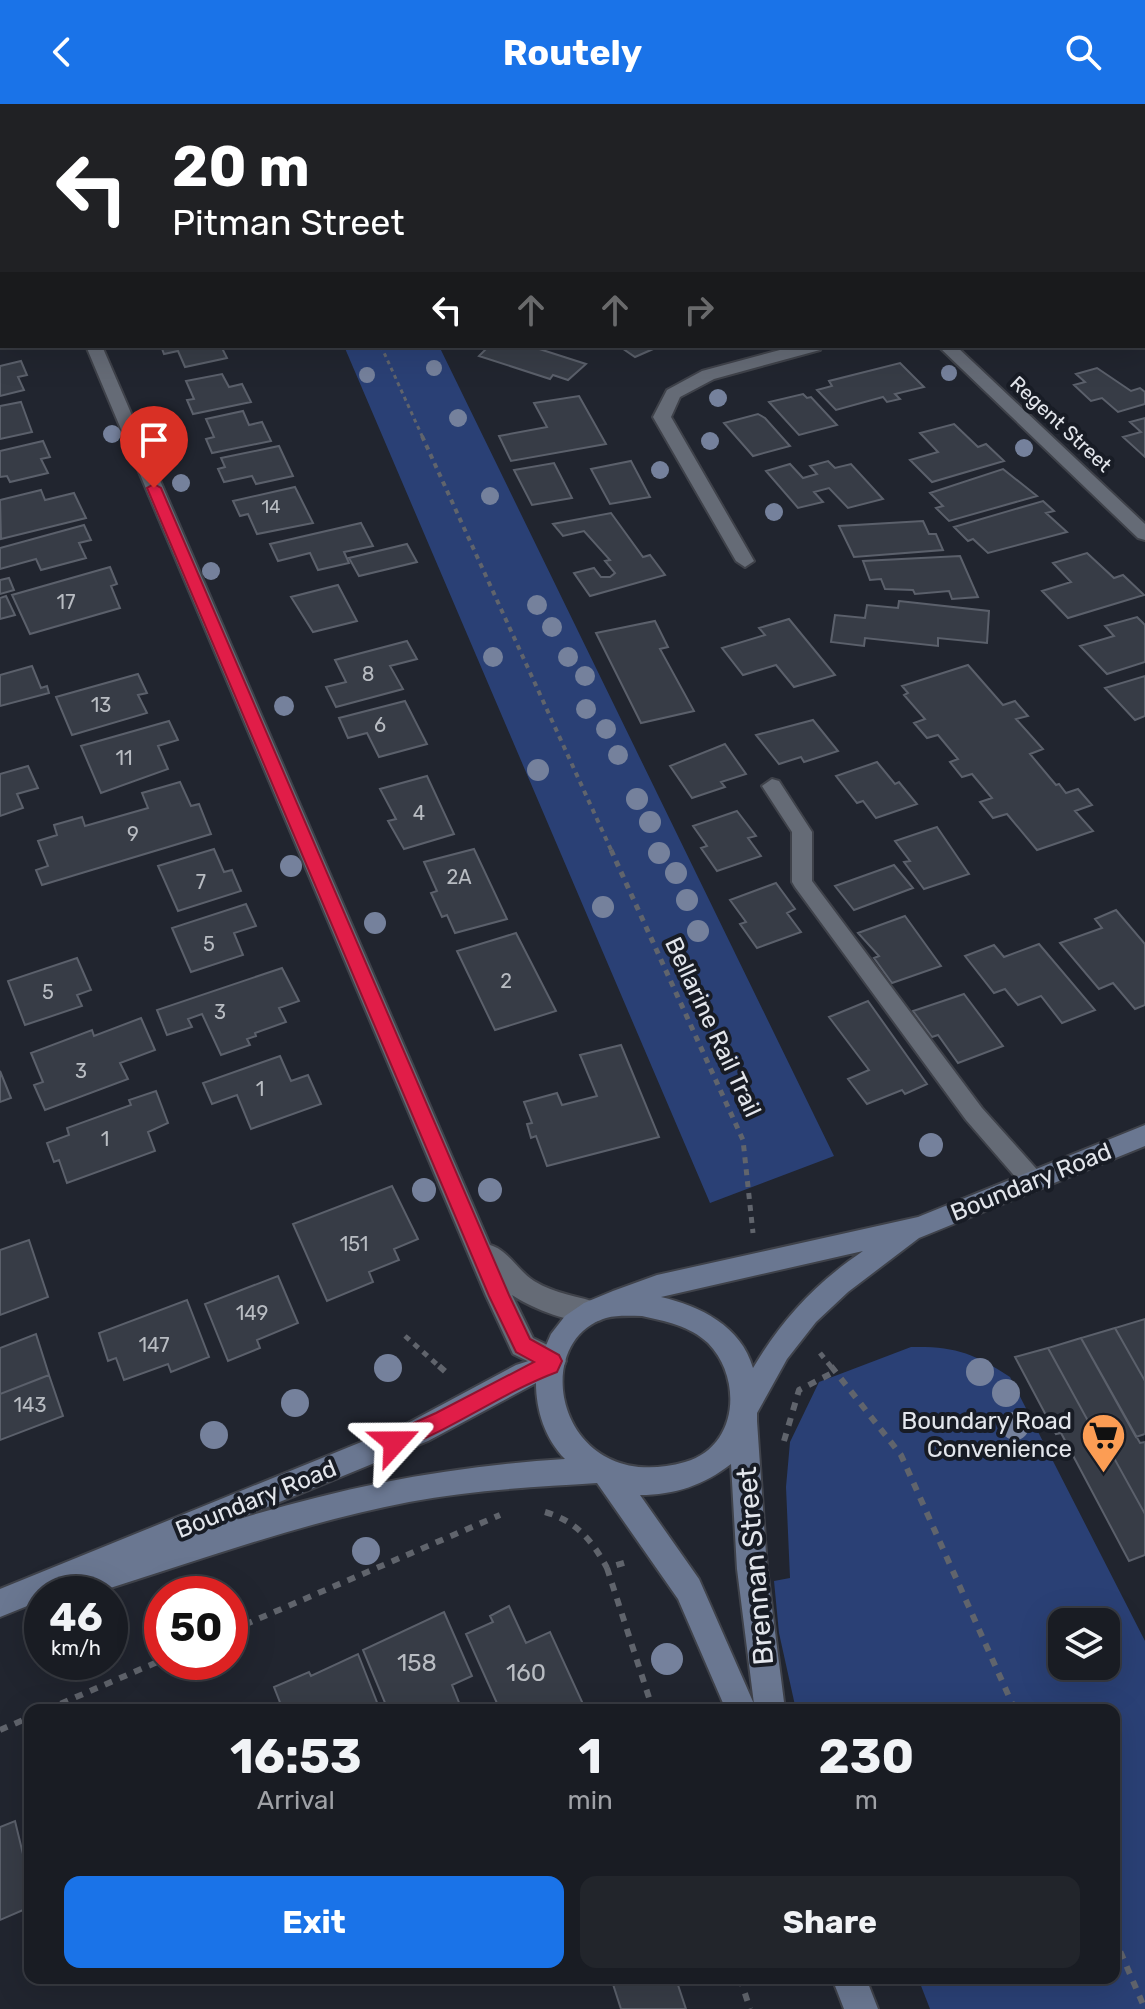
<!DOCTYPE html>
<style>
body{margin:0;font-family:Rubik,sans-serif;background:#22252b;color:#f1f3f6;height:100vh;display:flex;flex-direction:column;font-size:30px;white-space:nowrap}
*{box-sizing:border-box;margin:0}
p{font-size:26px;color:#9fa1a6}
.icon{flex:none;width:44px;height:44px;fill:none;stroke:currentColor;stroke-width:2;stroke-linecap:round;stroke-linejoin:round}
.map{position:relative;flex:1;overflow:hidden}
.panel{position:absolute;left:24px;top:1600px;width:1096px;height:280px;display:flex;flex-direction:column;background:#191c23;border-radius:16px;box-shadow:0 8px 32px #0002,0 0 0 2px #373a41}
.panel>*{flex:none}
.guide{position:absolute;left:0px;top:0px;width:1146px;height:244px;box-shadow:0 8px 32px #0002,0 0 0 2px #373a41;background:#202124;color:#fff;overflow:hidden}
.fabs{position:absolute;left:1048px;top:1504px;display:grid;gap:16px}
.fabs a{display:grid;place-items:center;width:72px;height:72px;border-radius:16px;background:#191c23;box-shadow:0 8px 32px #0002,0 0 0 2px #373a41;font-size:40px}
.speed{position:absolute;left:24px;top:1472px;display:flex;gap:16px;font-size:40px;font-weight:700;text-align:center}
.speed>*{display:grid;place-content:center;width:104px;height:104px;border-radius:50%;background:#191c23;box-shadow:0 8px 32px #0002,0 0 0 2px #373a41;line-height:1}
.speed small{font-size:20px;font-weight:400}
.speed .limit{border:12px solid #d22;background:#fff;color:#111}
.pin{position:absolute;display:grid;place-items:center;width:68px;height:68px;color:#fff;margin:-82px -34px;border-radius:50% 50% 50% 0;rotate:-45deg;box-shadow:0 0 8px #0007}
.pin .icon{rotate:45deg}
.me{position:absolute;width:88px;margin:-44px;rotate:66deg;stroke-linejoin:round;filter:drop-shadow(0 0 6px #0008)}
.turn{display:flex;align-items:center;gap:28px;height:168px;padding:0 40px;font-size:36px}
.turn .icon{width:104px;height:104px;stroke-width:2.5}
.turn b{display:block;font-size:56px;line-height:68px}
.lanes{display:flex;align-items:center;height:76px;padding:0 40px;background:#0003;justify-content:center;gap:40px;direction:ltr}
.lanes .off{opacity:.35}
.eta{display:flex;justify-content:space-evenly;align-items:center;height:136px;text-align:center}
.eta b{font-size:48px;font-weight:700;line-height:56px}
.action{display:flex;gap:16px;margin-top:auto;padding:16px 40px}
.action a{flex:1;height:92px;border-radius:16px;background:#1a73e8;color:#fff;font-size:32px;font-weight:700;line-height:92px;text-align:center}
.action a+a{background:#22252b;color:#f1f3f6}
header{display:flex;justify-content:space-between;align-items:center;height:104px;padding:0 40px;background:#1a73e8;color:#fff;font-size:36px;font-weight:700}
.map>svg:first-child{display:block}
.green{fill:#2a4075;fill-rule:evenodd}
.building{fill:#373c46;stroke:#5b606b;stroke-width:2}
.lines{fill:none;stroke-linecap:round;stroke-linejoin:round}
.lane-casing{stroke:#3f424a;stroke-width:4}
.street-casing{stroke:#3f424a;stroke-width:4}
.secondary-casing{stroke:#3f424a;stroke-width:4}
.path-far3{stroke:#60646c;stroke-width:3;stroke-dasharray:4 4;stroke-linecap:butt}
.path-far2{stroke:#60646c;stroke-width:4;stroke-dasharray:5 5;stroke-linecap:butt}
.path-far1{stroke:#60646c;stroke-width:5;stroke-dasharray:6 6;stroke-linecap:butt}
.path{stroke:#60646c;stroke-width:6;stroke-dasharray:8 8;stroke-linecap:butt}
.lane{fill:#656b76;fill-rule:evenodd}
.street{fill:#656b76;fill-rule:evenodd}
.secondary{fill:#6a7791;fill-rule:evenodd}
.tree{fill:#75819c}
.route{fill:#e11d48;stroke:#92132f;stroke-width:2}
.labels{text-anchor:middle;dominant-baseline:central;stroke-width:8;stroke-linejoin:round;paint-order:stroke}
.far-number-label{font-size:18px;fill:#b8bcc2}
.far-street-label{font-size:20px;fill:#e3e6ec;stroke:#181c25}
.number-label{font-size:20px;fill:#b8bcc2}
.street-label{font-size:24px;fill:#e3e6ec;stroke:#181c25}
.poi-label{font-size:24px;fill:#e3e6ec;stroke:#181c25;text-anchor:end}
.near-number-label{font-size:24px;fill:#b8bcc2}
.near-street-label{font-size:28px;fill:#e3e6ec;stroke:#181c25}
</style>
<header><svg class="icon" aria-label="back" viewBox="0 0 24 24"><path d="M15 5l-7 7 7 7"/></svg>Routely<svg class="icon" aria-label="search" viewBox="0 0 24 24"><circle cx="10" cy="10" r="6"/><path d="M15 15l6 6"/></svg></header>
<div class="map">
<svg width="1145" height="1905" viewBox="0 0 1145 1905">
<rect width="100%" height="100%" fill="#21252f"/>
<path class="green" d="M344,242H439L834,1052L710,1099Z
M911,1243C954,1242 974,1249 1010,1273L1145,1537V1905H930L918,1874H1114V1606H796L779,1529L774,1477L790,1474L786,1383L790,1338L819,1278ZM1062,1518H1106V1562H1062Z"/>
<path class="building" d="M161,242H221L227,254L185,263L178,247L164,250Z
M489,242H530L586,260L568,276L553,271L550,275L479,252Z
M619,242H660L635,253Z
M21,257L27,271L18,273L24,286L0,292V262Z
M900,259L924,283L895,290L900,295L887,298L883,293L836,306L817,286L832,282L829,277Z
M1097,264L1131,287L1140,284L1145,288V300L1118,308L1102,294L1091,297L1074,281L1085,278L1076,270Z
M222,270L229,283L242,280L251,298L193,310L187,296L194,295L186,277Z
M803,290L807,294L811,293L837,321L799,331L769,298Z
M579,292L606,340L511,357L499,332L547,323L534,299Z
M21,298L32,328L0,335V302Z
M243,307L249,321L262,318L271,337L212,349L206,335L214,333L206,315Z
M758,310L765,314L790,342L753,352L724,319Z
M1145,314V353L1123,333L1141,328L1130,318Z
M954,320L978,343L986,340L1004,357L932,378L910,356L938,348L920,329Z
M43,337L50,353L41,355L48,369L10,378L7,372L0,373V347Z
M279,342L293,372L256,380L252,372L224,378L218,365L225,363L221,354Z
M631,357L650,393L610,400L591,365Z
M828,357L835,364L851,360L883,395L848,404L829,384L814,388L823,398L798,404L766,367L790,360L803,374L817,370L810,362Z
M554,359L572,394L532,401L514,366Z
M1003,365L1037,392L949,417L936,404L943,402L930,389Z
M295,383L313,419L257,430L248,410L240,412L233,397Z
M41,386L45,396L74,389L86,414L1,435L0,396Z
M1043,397L1054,407L1046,409L1067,428L988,449L973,435L968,437L954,423Z
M611,409L643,453L650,451L665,471L590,492L574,469L594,464L601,473H610L615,469L605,457L610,456L584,427L563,432L553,420Z
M923,417L929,430H936L943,446L854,453L839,422Z
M361,419L373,442L344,448L349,459L318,466L310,449L278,457L270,440Z
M84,421L91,436L79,439L86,454L41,466L36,455L0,465V444Z
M407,440L417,458L359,472L349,454Z
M1087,449L1114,474L1123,471L1144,491L1068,514L1042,487L1071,478L1053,459Z
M960,452L978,493L952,495L949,487L915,490L913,486L885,485L881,475L870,476L863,457Z
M110,463L117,480L111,482L120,504L30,530L12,491Z
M9,474L14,486L0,490V476Z
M338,481L357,517L313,528L291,493Z
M6,492L15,511L0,515V494Z
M899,497L989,507L987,539L938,534V542L865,534L864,542L831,538L835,511L865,514L867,501L898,504Z
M1137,513L1145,521V558L1107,570L1080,542L1114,532L1105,522Z
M789,515L835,571L794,583L776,561L743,571L722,544L765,531L759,524Z
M655,517L668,543L660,545L694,607L641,619L596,529Z
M407,537L417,555L390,562L403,585L336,603L326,583L346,578L335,556Z
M968,561L1003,601L1015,597L1028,612L1016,615L1043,645L1030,650L1056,681L1059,680L1066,689L1078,685L1092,701L1075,707L1093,727L1037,746L1007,710L993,714L980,698L992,694L972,670L962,673L950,658L958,655L938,631L927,634L914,619L925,615L904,591L908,589L902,582Z
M32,562L41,584L47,582L49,589L0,602V571Z
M138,570L147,589L138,591L147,609L72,631L56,593Z
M1145,572V612L1135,616L1105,584Z
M405,597L427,640L379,653L367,629L348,634L339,614Z
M813,616L838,647L804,658L801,653L779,660L756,631Z
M169,617L178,636L158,642L168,665L101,689L81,642Z
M725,640L746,670L721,678L725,683L692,694L670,662Z
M877,658L895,680L899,678L917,700L876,714L863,697L857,699L836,672Z
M28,662L38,684L17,690L23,704L0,712V670Z
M427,672L454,730L404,745L388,717L396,715L380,685Z
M180,678L191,702L199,700L211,730L42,781L36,766L48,762L38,737L57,731L54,721L82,713L85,722L148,704L142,689Z
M737,707L756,732L748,734L761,752L717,767L701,744L707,742L693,722Z
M937,723L969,770L924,785L904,758L910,757L895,737Z
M214,745L224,768L232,766L241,787L178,807L158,762Z
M474,745L507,815L455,829L447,811L442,813L431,789L437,787L424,758Z
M894,761L913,784L854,806L835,782Z
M776,779L795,805L787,809L801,828L757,844L740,820L746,818L730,796Z
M246,800L256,822L234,829L243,851L191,868L172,824Z
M1116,806L1145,840V901L1135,905L1113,879L1099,885L1060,839L1102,824L1095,815Z
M905,812L941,862L892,879L874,854L879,852L858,829Z
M516,829L556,907L495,926L457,847Z
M1039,840L1095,906L1062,919L1041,892L1018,901L1005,885L994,889L965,852L994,841L1004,853Z
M77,854L91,886L77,891L82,902L25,921L8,877Z
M282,864L299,897L279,904L286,918L255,929L256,932L247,935L250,941L221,951L202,910L188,915L192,923L167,931L157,906Z
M964,890L1003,942L958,959L938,931L932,933L913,907Z
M868,897L927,980L905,990L902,986L867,1000L848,975L869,966L829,913Z
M141,914L155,946L120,959L128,975L45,1006L34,981L43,978L31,949L92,926L94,932Z
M621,941L659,1033L547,1062L536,1032L531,1034L527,1020L532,1019L524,998L557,989L562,1001L597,992L580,951Z
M280,952L291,977L308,971L321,1000L251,1025L237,991L212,1000L203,979Z
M0,967L11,994L0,998Z
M156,987L168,1019L148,1028L155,1047L67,1079L59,1056L54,1058L47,1039L69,1031L67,1024L131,1001L129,996Z
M392,1082L418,1135L394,1145L399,1156L369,1168L373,1178L327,1197L293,1120Z
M29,1136L48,1193L0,1211V1146Z
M278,1172L298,1219L257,1236L260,1244L228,1257L205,1200Z
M187,1196L209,1253L171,1268L168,1260L124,1276L116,1254L108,1257L99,1229Z
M1145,1215V1277L1115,1224Z
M1115,1224L1145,1277V1330L1136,1333L1081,1234Z
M36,1230L49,1271L0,1290V1244Z
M1081,1234L1140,1339L1145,1338V1410L1093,1316L1088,1317L1048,1244Z
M1048,1244L1088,1317L1093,1316L1145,1410V1451L1129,1457L1061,1329L1056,1330L1015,1253Z
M49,1271L63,1312L0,1336V1290Z
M509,1502L526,1539L550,1528L583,1600L570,1606H500L466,1530L493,1518L490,1512Z
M444,1508L472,1572L452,1581L462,1606H388L363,1546Z
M358,1550L380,1606H283L274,1583L309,1568L311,1572Z
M15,1717L30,1779V1803L0,1816V1723Z
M611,1874H680L676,1875L686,1905H621Z"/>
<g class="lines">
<defs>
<path id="lane" d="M772,675L779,677L812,728V777L982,1004L1041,1070L1045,1077L1041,1084L1033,1087L1025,1084L966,1016L795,783L792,778V728L762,682Z"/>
<path id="street" d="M683,0H698L699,2H684Z
M860,0H883L859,2Z
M1084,0H1099L1100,2H1085Z
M0,19H2V31H0Z
M1144,35H1145V44H1144Z
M0,80H2V88H0Z
M86,242H102L490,1141C508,1146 518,1167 534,1177C555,1190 579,1192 601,1200L605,1208L601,1216C579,1224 531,1204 512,1191L533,1234L562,1248L566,1257L562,1266L552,1269L513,1250L486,1192Z
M795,242H822L820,246L714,275L680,293L671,313L754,457L745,463L736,457L653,313L667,286L702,267Z
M938,242H956L1145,420V436L1138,434Z"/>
<path id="secondary" d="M1145,1021V1042L919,1134L848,1188L816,1218L787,1255L757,1309V1317L767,1465L785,1606H726L678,1495L597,1379C535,1383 471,1386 409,1398C305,1418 205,1454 104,1486L94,1482L91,1476L57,1490H42V1496L0,1513V1485L408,1319L516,1261L541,1253L551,1230L565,1212L584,1199L613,1187L657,1171L918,1113ZM863,1147C816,1179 782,1215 753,1264C741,1222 700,1202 661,1193ZM642,1212C665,1217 690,1222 708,1239C743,1275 738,1343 685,1358C559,1394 526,1238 606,1214C617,1211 630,1212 642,1212ZM536,1279C536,1306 545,1335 565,1355C450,1362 347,1382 236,1416L428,1337ZM731,1360L737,1465L754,1600L699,1475L640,1391C675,1391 704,1381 731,1360Z
M832,1874H866L878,1905H844Z"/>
</defs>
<use href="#lane" class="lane-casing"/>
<use href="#street" class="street-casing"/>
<use href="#secondary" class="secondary-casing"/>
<path class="path-far3" d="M381,242L423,334"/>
<path class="path-far2" d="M422,332L612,748"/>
<path class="path-far1" d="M611,746L743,1036L753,1129
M405,1232L441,1264
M820,1249L832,1264"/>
<path class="path" d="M439,1262L449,1271
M831,1262L901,1351L1015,1606
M784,1337L799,1286L836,1267
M545,1408C576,1417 592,1436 607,1464L627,1458
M607,1464L653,1606
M230,1527L500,1411
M46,1606L162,1556
M0,1626L30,1613
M1114,1833L1145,1905
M740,1874L750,1905"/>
<use href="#lane" class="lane"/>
<use href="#street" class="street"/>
<use href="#secondary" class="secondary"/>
</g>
<g class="tree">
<circle cx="434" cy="264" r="8"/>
<circle cx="949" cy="269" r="8"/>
<circle cx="367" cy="271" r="8"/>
<circle cx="718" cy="294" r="9"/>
<circle cx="458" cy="314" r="9"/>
<circle cx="112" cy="330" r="9"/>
<circle cx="710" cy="337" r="9"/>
<circle cx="1024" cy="344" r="9"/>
<circle cx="660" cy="366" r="9"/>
<circle cx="181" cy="379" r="9"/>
<circle cx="490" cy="392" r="9"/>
<circle cx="774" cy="408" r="9"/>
<circle cx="211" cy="467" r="9"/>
<circle cx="537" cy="501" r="10"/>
<circle cx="552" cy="523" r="10"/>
<circle cx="493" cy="553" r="10"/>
<circle cx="568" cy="553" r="10"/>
<circle cx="585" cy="572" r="10"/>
<circle cx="284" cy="602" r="10"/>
<circle cx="586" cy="605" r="10"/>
<circle cx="606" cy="625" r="10"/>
<circle cx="618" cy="651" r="10"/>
<circle cx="538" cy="666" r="11"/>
<circle cx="637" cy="695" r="11"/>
<circle cx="650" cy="718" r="11"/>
<circle cx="659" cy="749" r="11"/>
<circle cx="291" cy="762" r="11"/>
<circle cx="676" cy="769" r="11"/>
<circle cx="687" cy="796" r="11"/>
<circle cx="603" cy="803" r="11"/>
<circle cx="375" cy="819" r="11"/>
<circle cx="698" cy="827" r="11"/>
<circle cx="931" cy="1041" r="12"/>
<circle cx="424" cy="1086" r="12"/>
<circle cx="490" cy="1086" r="12"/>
<circle cx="388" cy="1264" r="14"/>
<circle cx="980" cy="1268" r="14"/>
<circle cx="1006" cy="1289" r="14"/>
<circle cx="295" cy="1299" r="14"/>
<circle cx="1015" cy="1322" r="14"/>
<circle cx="214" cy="1331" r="14"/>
<circle cx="366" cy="1447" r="14"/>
<circle cx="667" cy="1555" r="16"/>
</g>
<path class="route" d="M154,380L161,384L509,1191L530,1235L559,1251L562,1257L557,1268C501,1289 452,1326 395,1347L387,1345L384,1338L387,1331L436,1309L534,1258L516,1248L489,1192L147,384Z"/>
<defs>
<symbol id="supermarket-pin" viewBox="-11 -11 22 30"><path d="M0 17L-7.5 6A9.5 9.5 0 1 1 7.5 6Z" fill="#fc9d54" stroke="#181c25"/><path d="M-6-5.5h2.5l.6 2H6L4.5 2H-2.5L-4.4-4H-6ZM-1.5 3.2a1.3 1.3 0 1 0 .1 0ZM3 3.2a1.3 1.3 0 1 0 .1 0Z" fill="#111"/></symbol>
</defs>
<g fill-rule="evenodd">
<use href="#supermarket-pin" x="1078" y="1306" width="51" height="69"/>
</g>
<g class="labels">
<g class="far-number-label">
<text x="271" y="403">14</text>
</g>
<g class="far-street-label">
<text transform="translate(1061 320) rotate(43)">Regent Street</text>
</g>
<g class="number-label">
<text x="66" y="498">17</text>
<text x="368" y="570">8</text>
<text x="101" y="601">13</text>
<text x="380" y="621">6</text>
<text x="124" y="654">11</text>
<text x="419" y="709">4</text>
<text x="133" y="730">9</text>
<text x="459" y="773">2A</text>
<text x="201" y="778">7</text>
<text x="209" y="840">5</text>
<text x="506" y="877">2</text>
<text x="48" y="888">5</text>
<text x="220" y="908">3</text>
<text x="81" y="967">3</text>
<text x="260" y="985">1</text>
<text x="105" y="1035">1</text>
<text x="354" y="1140">151</text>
<text x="252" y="1209">149</text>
<text x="154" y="1241">147</text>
<text x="30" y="1301">143</text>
</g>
<g class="street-label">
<text transform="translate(713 923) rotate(65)">Bellarine Rail Trail</text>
<text transform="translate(1031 1078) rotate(-22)">Boundary Road</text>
<text transform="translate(256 1395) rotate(-22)">Boundary Road</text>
</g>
<g class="poi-label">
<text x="1072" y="1317">Boundary Road<tspan x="1072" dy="28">Convenience</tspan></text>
</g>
<g class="near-number-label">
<text x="417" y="1559">158</text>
<text x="526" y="1569">160</text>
</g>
<g class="near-street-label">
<text transform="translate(755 1462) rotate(-95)">Brennan Street</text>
</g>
</g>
</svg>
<div class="fabs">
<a><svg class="icon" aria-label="layers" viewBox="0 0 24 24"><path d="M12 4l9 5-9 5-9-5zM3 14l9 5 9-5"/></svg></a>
</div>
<div class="speed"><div>46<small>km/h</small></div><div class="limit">50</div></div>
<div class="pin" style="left:154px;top:384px;background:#d93025"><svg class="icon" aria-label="arrive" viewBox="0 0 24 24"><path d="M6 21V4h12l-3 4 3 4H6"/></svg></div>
<svg class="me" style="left:395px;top:1338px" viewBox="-20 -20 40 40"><path d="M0-17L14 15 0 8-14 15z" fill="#e11d48" stroke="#fff" stroke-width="4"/></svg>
<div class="guide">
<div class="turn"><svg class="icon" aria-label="left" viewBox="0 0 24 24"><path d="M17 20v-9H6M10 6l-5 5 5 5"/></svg><div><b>20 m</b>Pitman Street</div></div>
<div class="lanes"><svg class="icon" aria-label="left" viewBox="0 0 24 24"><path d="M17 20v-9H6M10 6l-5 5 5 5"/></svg><svg class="icon off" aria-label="ahead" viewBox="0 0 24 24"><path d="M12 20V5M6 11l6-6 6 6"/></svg><svg class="icon off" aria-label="ahead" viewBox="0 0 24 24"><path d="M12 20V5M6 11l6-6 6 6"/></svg><svg class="icon off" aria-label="right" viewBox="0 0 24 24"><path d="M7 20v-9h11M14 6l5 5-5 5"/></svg></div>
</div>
<section class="panel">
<div class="eta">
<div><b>16:53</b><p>Arrival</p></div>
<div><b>1</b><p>min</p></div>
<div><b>230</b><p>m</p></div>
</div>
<div class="action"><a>Exit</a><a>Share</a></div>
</section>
</div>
